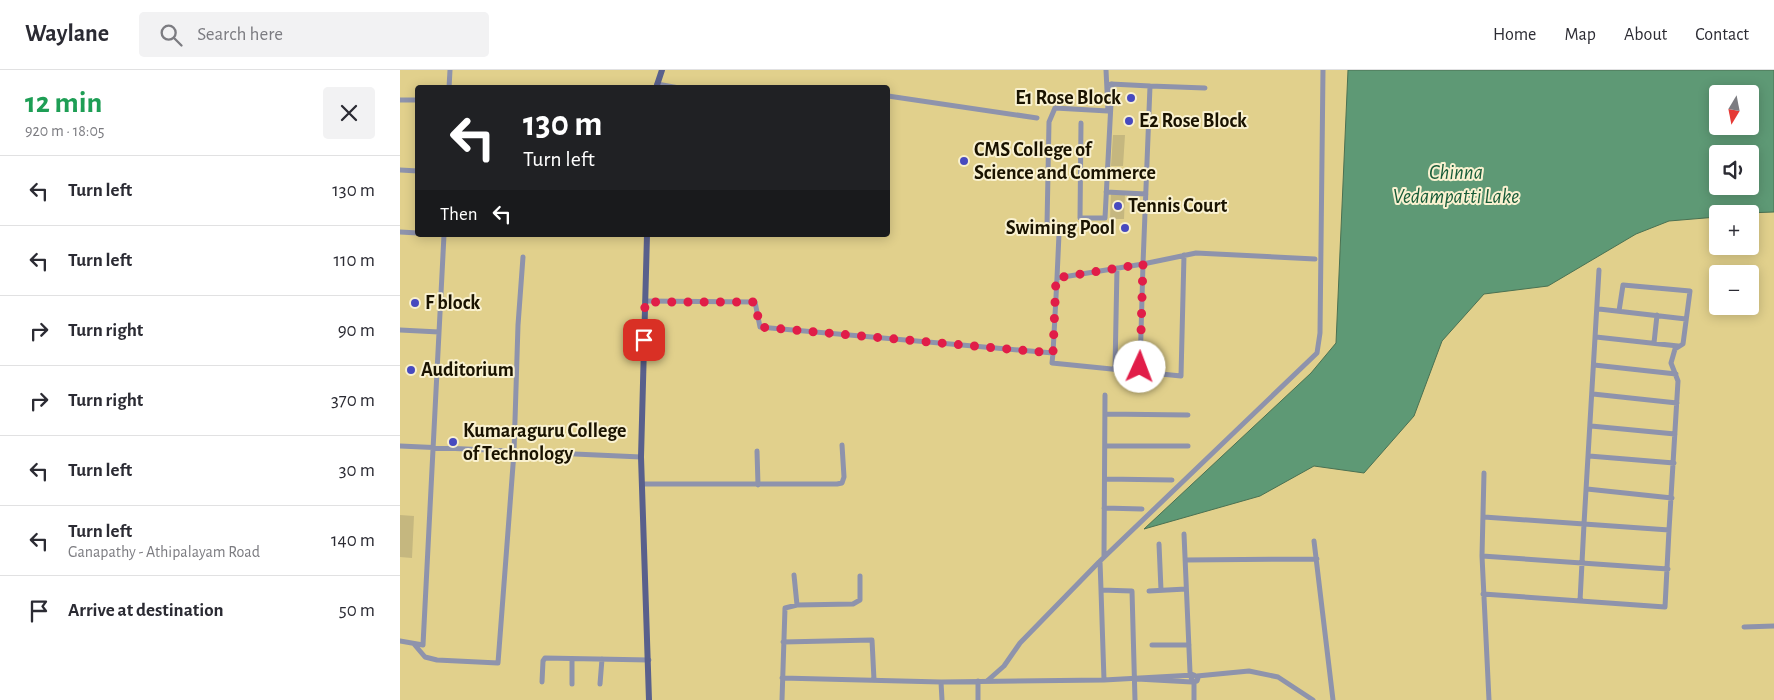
<!DOCTYPE html>
<meta charset="utf-8">
<style>
body{margin:0;font-family:"Alegreya Sans",sans-serif;background:#f2f2f3;color:#2b2b33;height:100vh;display:flex;flex-direction:column;font-size:19px;white-space:nowrap}
*{box-sizing:border-box;margin:0}
p{font-size:16px;color:#7c7c81}
.icon{flex:none;width:28px;height:28px;fill:none;stroke:currentColor;stroke-width:2;stroke-linecap:round;stroke-linejoin:round}
.map{position:relative;flex:1;overflow:hidden}
.details{display:flex;flex-direction:column;background:#fff;width:400px}
.details>*{flex:none}
.guide{position:absolute;left:15px;top:15px;width:475px;height:152px;border-radius:5px;box-shadow:0 2px 12px #0003;background:#202124;color:#fff;overflow:hidden}
.needle{width:32px;rotate:190deg}
.tools{position:absolute;left:1309px;top:15px;display:grid;gap:10px}
.tools a{display:grid;place-items:center;width:50px;height:50px;border-radius:5px;background:#fff;box-shadow:0 2px 12px #0003;font-size:25px}
.pin{position:absolute;display:grid;place-items:center;width:42px;height:42px;color:#fff;margin:-21px;border-radius:10px;box-shadow:0 2px 8px #0006}
.me{position:absolute;width:55px;margin:-28px;rotate:2deg;stroke-linejoin:round;filter:drop-shadow(0 0 4px #0008)}
.turn{display:flex;align-items:center;gap:18px;height:105px;padding:0 25px;font-size:22px}
.turn .icon{width:65px;height:65px;stroke-width:2.5}
.turn b{display:block;font-size:35px;line-height:42px}
.then{display:flex;align-items:center;height:48px;padding:0 25px;background:#0003;gap:10px;font-size:19px}
.round{display:grid;place-items:center;flex:none;width:52px;height:52px;border-radius:5px;background:#f2f2f3}
.summary{display:flex;align-items:center;justify-content:space-between;height:85px;padding:0 25px}
h1{font-size:30px;font-weight:700;line-height:38px;color:#1e9e55}
ul{padding:0;list-style:none}
li{display:flex;align-items:center;gap:15px;height:70px;padding:0 25px;border-top:1px solid #e1e1e2}
li div{flex:1}
li b{display:block;font-size:19px}
li em{font-style:normal}
header{display:flex;align-items:center;gap:30px;box-sizing:border-box;height:70px;padding:0 25px;background:#fff;border-bottom:1px solid #e1e1e2}
header strong{font-size:24px}
nav{display:flex;gap:28px;margin-inline-start:auto;font-size:18px}
.search{width:350px;height:45px;background:#f2f2f3;display:flex;align-items:center;gap:12px;box-sizing:border-box;padding:0 18px;border-radius:5px;color:#7c7c81;font-size:19px}
main{display:flex;flex:1;min-height:0}
.map>svg:first-child{display:block}
.green{fill:#c5b77f}
.water{fill:#5e9975;stroke:#4a7152;fill-rule:evenodd}
.lines{fill:none;stroke-linecap:round;stroke-linejoin:round}
.minor{stroke:#8e93ac;stroke-width:5}
.major{stroke:#59608c;stroke-width:6}
.route{stroke:#e11d48;stroke-width:9;stroke-dasharray:0 16.2}
.poi-dot{fill:#474abf;stroke:#f9f1d0;stroke-width:2}
.labels{text-anchor:middle;dominant-baseline:central;stroke-width:4;stroke-linejoin:round;paint-order:stroke}
.poi-label{font-size:20px;font-weight:bold;fill:#1a1300;stroke:#f9f1d0;text-anchor:start}
.water-label{font-size:21px;font-style:italic;fill:#165b38;stroke:#f9f1d0}
</style>
<header>
<strong>Waylane</strong>
<div class="search"><svg class="icon" aria-label="search" viewBox="0 0 24 24"><circle cx="10" cy="10" r="6"/><path d="M15 15l6 6"/></svg>Search here</div>
<nav><a>Home</a><a>Map</a><a>About</a><a>Contact</a></nav>
</header>
<main>
<section class="details">
<div class="summary"><div><h1>12 min</h1><p>920 m · 18:05</p></div><a class="round"><svg class="icon" aria-label="close" viewBox="0 0 24 24"><path d="M6 6l12 12M18 6L6 18"/></svg></a></div>
<ul>
<li><svg class="icon" aria-label="left" viewBox="0 0 24 24"><path d="M17 20v-9H6M10 6l-5 5 5 5"/></svg><div><b>Turn left</b></div><em>130 m</em></li>
<li><svg class="icon" aria-label="left" viewBox="0 0 24 24"><path d="M17 20v-9H6M10 6l-5 5 5 5"/></svg><div><b>Turn left</b></div><em>110 m</em></li>
<li><svg class="icon" aria-label="right" viewBox="0 0 24 24"><path d="M7 20v-9h11M14 6l5 5-5 5"/></svg><div><b>Turn right</b></div><em>90 m</em></li>
<li><svg class="icon" aria-label="right" viewBox="0 0 24 24"><path d="M7 20v-9h11M14 6l5 5-5 5"/></svg><div><b>Turn right</b></div><em>370 m</em></li>
<li><svg class="icon" aria-label="left" viewBox="0 0 24 24"><path d="M17 20v-9H6M10 6l-5 5 5 5"/></svg><div><b>Turn left</b></div><em>30 m</em></li>
<li><svg class="icon" aria-label="left" viewBox="0 0 24 24"><path d="M17 20v-9H6M10 6l-5 5 5 5"/></svg><div><b>Turn left</b><p>Ganapathy - Athipalayam Road</p></div><em>140 m</em></li>
<li><svg class="icon" aria-label="arrive" viewBox="0 0 24 24"><path d="M6 21V4h12l-3 4 3 4H6"/></svg><div><b>Arrive at destination</b></div><em>50 m</em></li>
</ul>
</section>
<div class="map">
<svg width="1374" height="630" viewBox="0 0 1374 630">
<rect width="100%" height="100%" fill="#e1d08c"/>
<path class="green" d="M713,65H725L723,96H711Z
M711,123L725,124L724,149H710Z
M0,445L14,446L12,488L0,487Z"/>
<path class="water" d="M948,0H1374V142L1318,144L1317,147L1269,151L1236,164L1148,216L1084,224L1042,271L1014,346L964,403L914,396L860,426L744,459L911,303L936,273ZM1318,24H1350V56H1318ZM1318,84H1350V116H1318Z"/>
<g class="lines">
<path class="minor" d="M257,14L279,18
M711,14L750,16
M49,18L50,0
M382,18H397
M488,26L637,48
M0,30H18
M681,53L680,148H705L712,14
M0,100L18,101
M706,122L746,124
M0,162L18,163
M657,208L659,164L647,155L649,52L655,38L708,41L706,0
M245,231L355,232L360,257L653,283L657,208L743,194L750,16L805,18
M1199,239L1286,249
M1219,241L1223,215L1290,221L1283,274L1275,279L1271,293L1278,311L1269,460
M0,260L39,262
M1196,267L1278,276
M1254,273L1257,245
M653,283L652,293L781,306L784,185
M1194,295L1276,304
M740,297L743,194L796,183L915,189
M715,299L717,198
M1193,324L1277,333
M705,344L788,345
M1191,356L1275,364
M0,376L241,387
M705,376H788
M357,381L358,415
M1189,386L1274,393
M1084,403L1082,486L1089,630
M705,409L772,410
M242,414H437L442,413L444,407L442,375
M1187,419L1272,428
M704,438L742,439
M1084,447L1184,454L1199,200
M784,464L790,602L792,605
M914,471L933,630
M759,474L761,520
M1082,486L1268,499
M704,487L705,325
M785,490L917,489
M700,491L701,520
M394,505L397,535
M749,521L786,519
M1083,524L1265,537L1269,460L1184,454L1180,531
M1344,557L1374,556
M0,571L23,575L44,165
M383,572L472,570L474,610
M14,574L25,587L37,590L98,593L114,382L118,255L123,187
M752,575H789
M797,606L849,601L878,607L913,630
M382,608L541,612
M737,609L792,612
M704,610L794,605L798,608L797,611L792,612L791,606
M587,611L604,596L620,573L699,492L917,283L920,263L923,0
M142,612L143,591L145,588L249,590
M794,612V630
M172,614V589
M200,614L202,589
M382,630L385,538L397,535L453,534L460,530V506
M542,630L541,612L704,610L701,520L732,521L735,630
M578,630V611"/>
<path class="major" d="M256,18L262,0
M247,165L241,387L249,630"/>
</g>
<g class="lines">
<path class="route" d="M244,270L245,232H355L360,257L653,283L656,208L743,194L740,297"/>
</g>
<g class="poi-dot">
<circle cx="731" cy="28" r="5"/>
<circle cx="729" cy="51" r="5"/>
<circle cx="564" cy="91" r="5"/>
<circle cx="718" cy="136" r="5"/>
<circle cx="725" cy="158" r="5"/>
<circle cx="15" cy="233" r="5"/>
<circle cx="11" cy="300" r="5"/>
<circle cx="53" cy="372" r="5"/>
</g>
<g class="labels">
<g class="poi-label">
<text x="721" y="28" text-anchor="end">E1 Rose Block</text>
<text x="739" y="51">E2 Rose Block</text>
<text x="574" y="80">CMS College of<tspan x="574" dy="23">Science and Commerce</tspan></text>
<text x="728" y="136">Tennis Court</text>
<text x="715" y="158" text-anchor="end">Swiming Pool</text>
<text x="25" y="233">F block</text>
<text x="21" y="300">Auditorium</text>
<text x="63" y="361">Kumaraguru College<tspan x="63" dy="23">of Technology</tspan></text>
</g>
<g class="water-label">
<text x="1056" y="102">Chinna<tspan x="1056" dy="24">Vedampatti Lake</tspan></text>
</g>
</g>
</svg>
<div class="tools">
<a><svg class="needle" viewBox="-14 -14 28 28"><path d="M0-13l5 13h-10z" fill="#e53935"/><path d="M0 13l5-13h-10z" fill="#7c7c81"/></svg></a>
<a><svg class="icon" aria-label="sound" viewBox="0 0 24 24"><path d="M4 9h4l5-4v14l-5-4H4zM17 9q2 3 0 6"/></svg></a>
<a>+</a>
<a>−</a>
</div>
<div class="pin" style="left:244px;top:270px;background:#d93025"><svg class="icon" aria-label="arrive" viewBox="0 0 24 24"><path d="M6 21V4h12l-3 4 3 4H6"/></svg></div>
<svg class="me" style="left:740px;top:297px" viewBox="-20 -20 40 40"><circle r="19" fill="#fff"/><path d="M0-13L10 11 0 6-10 11z" fill="#e11d48"/></svg>
<div class="guide">
<div class="turn"><svg class="icon" aria-label="left" viewBox="0 0 24 24"><path d="M17 20v-9H6M10 6l-5 5 5 5"/></svg><div><b>130 m</b>Turn left</div></div>
<div class="then">Then<svg class="icon" aria-label="left" viewBox="0 0 24 24"><path d="M17 20v-9H6M10 6l-5 5 5 5"/></svg></div>
</div>
</div>
</main>
